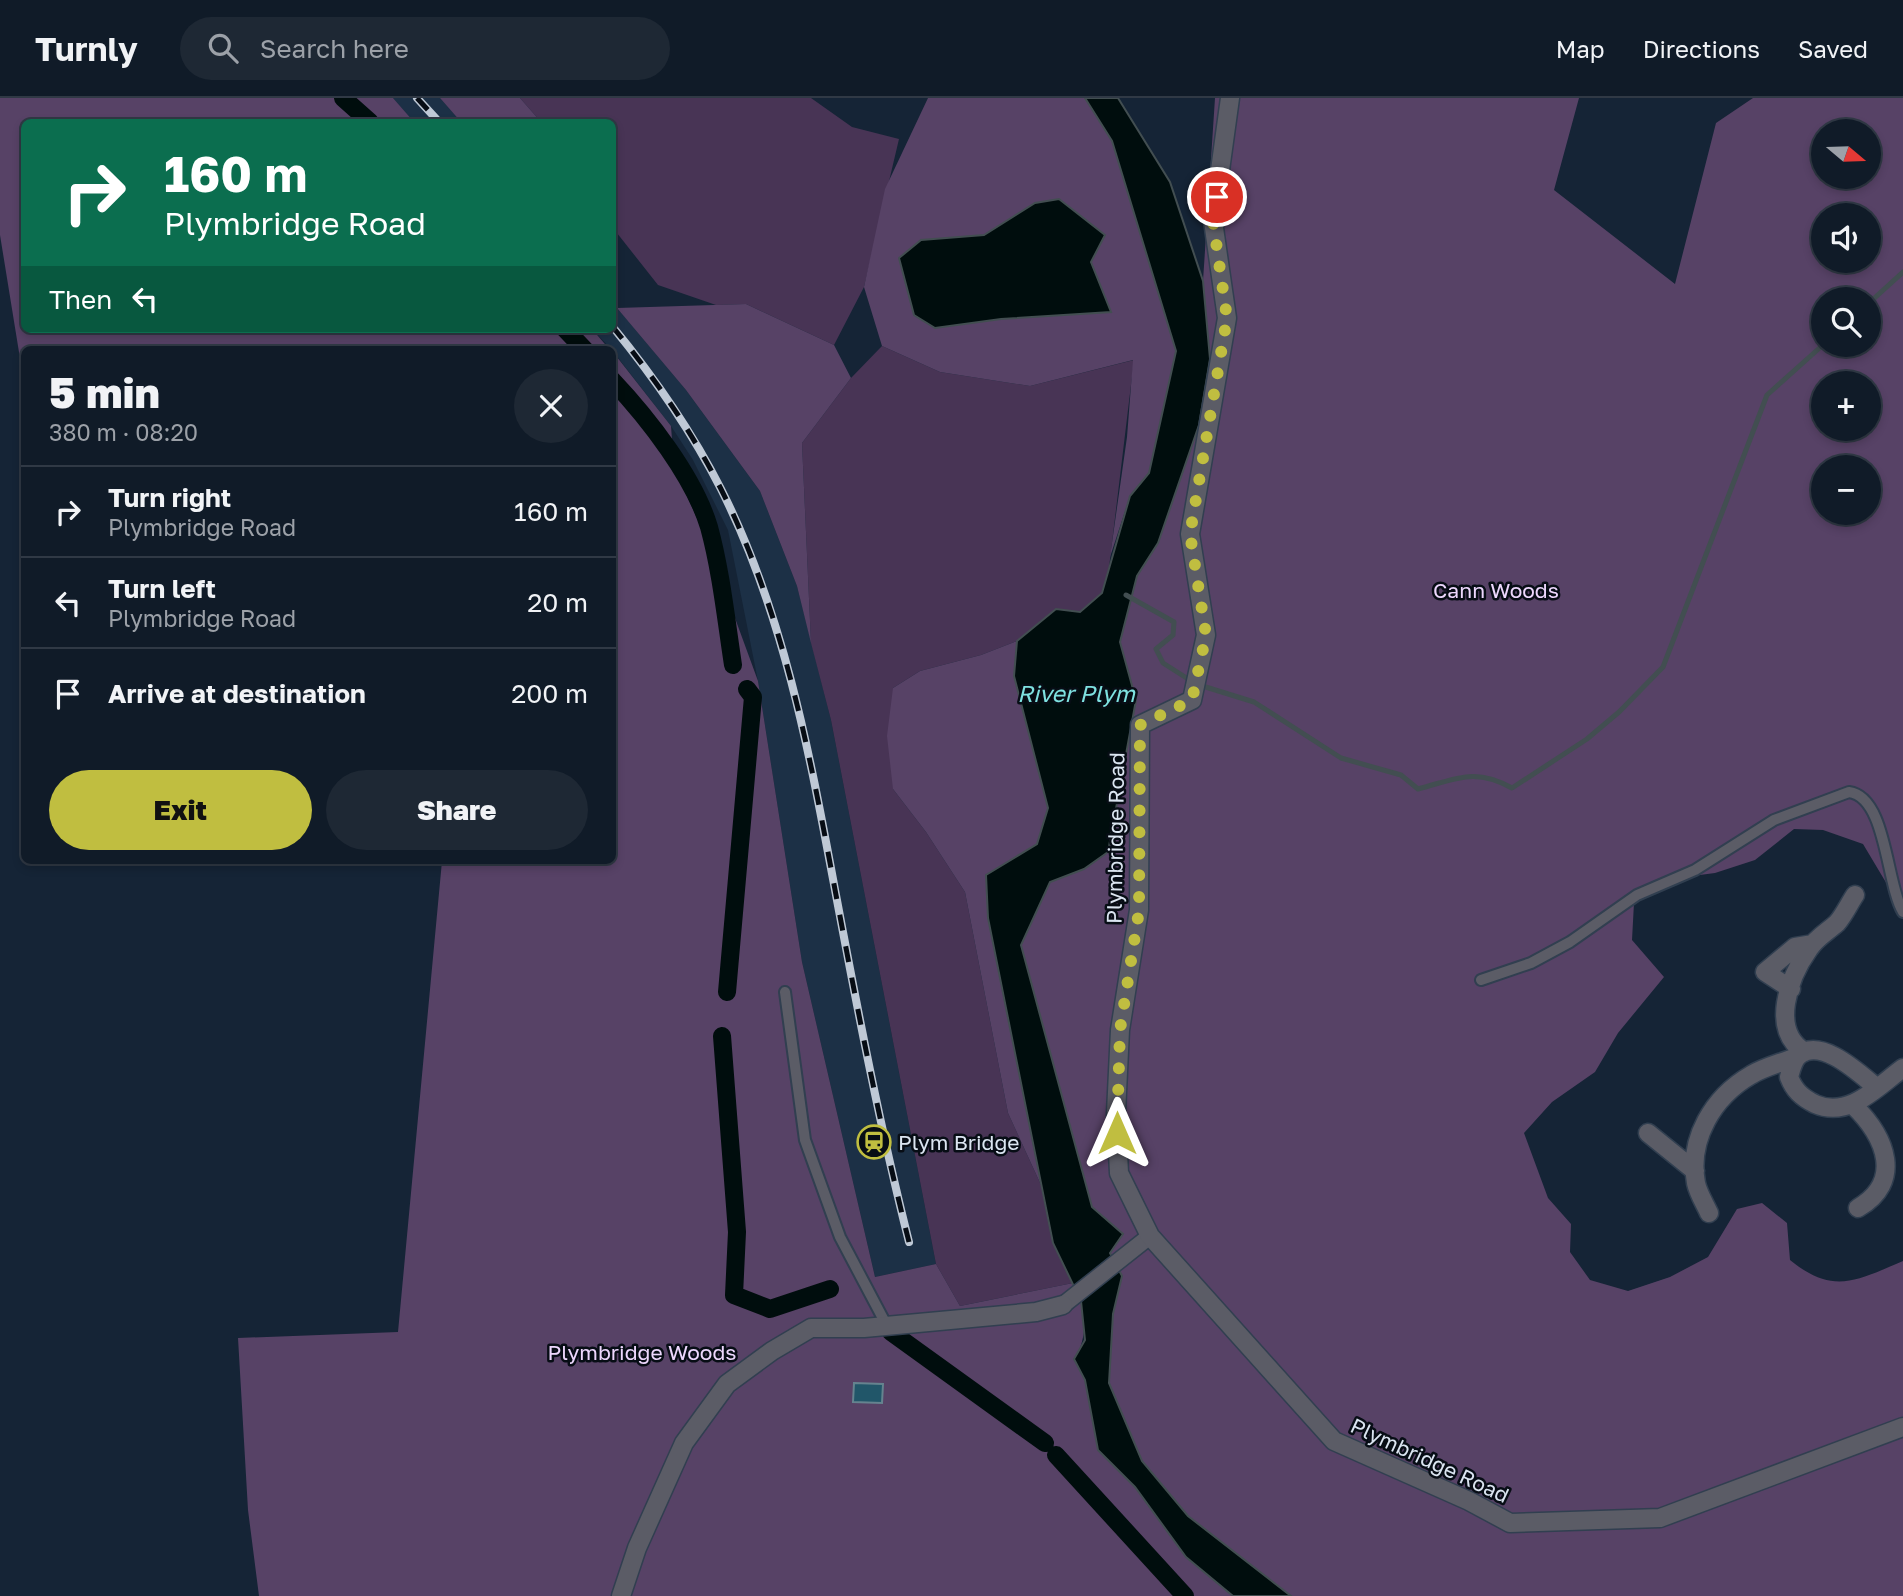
<!DOCTYPE html>
<meta charset="utf-8">
<style>
body{margin:0;font-family:"Golos Text",sans-serif;background:#1e2834;color:#f1f3f6;height:100vh;display:flex;flex-direction:column;font-size:26px;white-space:nowrap}
*{box-sizing:border-box;margin:0}
p{font-size:23px;color:#9ca1a8}
.icon{flex:none;width:38px;height:38px;fill:none;stroke:currentColor;stroke-width:2;stroke-linecap:round;stroke-linejoin:round}
.map{position:relative;flex:1;overflow:hidden}
.side{position:absolute;left:21px;top:248px;width:595px;height:518px;display:flex;flex-direction:column;background:#101b28;border-radius:10px;box-shadow:0 4px 10px #0003,0 0 0 2px #303945}
.side>*{flex:none}
.banner{position:absolute;left:21px;top:21px;width:595px;height:214px;border-radius:10px;box-shadow:0 4px 10px #0003,0 0 0 2px #303945;background:#0b6e4f;color:#fff;overflow:hidden}
.needle{width:46px;rotate:109deg}
.fabs{position:absolute;left:1811px;top:21px;display:grid;gap:14px}
.fabs a{display:grid;place-items:center;width:70px;height:70px;border-radius:50%;background:#101b28;box-shadow:0 4px 10px #0003,0 0 0 2px #303945;font-size:35px}
.pin{position:absolute;display:grid;place-items:center;width:60px;height:60px;color:#fff;margin:-30px;border:4px solid #fff;border-radius:50%;box-shadow:0 2px 7px #0007}
.me{position:absolute;width:77px;margin:-38px;rotate:0deg;stroke-linejoin:round;filter:drop-shadow(0 0 5px #0008)}
.turn{display:flex;align-items:center;gap:24px;height:147px;padding:0 28px;font-size:32px}
.turn .icon{width:91px;height:91px;stroke-width:2.5}
.turn b{display:block;font-size:49px;line-height:60px}
.then{display:flex;align-items:center;height:66px;padding:0 28px;background:#0003;gap:14px;font-size:26px}
.round{display:grid;place-items:center;flex:none;width:74px;height:74px;border-radius:37px;background:#1e2834}
.summary{display:flex;align-items:center;justify-content:space-between;height:119px;padding:0 28px}
h1{font-size:42px;font-weight:800;line-height:52px}
.cta{display:flex;gap:14px;margin-top:auto;padding:14px 28px}
.cta a{flex:1;height:80px;border-radius:42px;background:#c0be40;color:#111;font-size:28px;font-weight:800;line-height:80px;text-align:center}
.cta a+a{background:#1e2834;color:#f1f3f6}
ul{padding:0;list-style:none}
li{display:flex;align-items:center;gap:21px;height:91px;padding:0 28px;border-top:2px solid #303945}
li div{flex:1}
li b{display:block;font-size:26px}
li em{font-style:normal}
header{display:flex;align-items:center;gap:42px;box-sizing:border-box;height:98px;padding:0 35px;background:#101b28;border-bottom:2px solid #303945}
header strong{font-size:33px}
nav{display:flex;gap:38px;margin-inline-start:auto;font-size:24px}
.search{width:490px;height:63px;background:#1e2834;display:flex;align-items:center;gap:18px;box-sizing:border-box;padding:0 24px;border-radius:38px;color:#9ca1a8;font-size:26px}
.map>svg:first-child{display:block}
.built{fill:#1c3046}
.green{fill:#483455}
.forest{fill:#574266;fill-rule:evenodd}
.water{fill:#000d0d;stroke:#424e51;stroke-width:2}
.lines{fill:none;stroke-linecap:round;stroke-linejoin:round}
.stream{stroke:#424e51;stroke-width:5}
.canal{stroke:#000d0d;stroke-width:18}
.building{fill:#215669;stroke:#65838f;stroke-width:2}
.service-casing{stroke:#313f50;stroke-width:14}
.pedestrian-casing{stroke:#313f50;stroke-width:19}
.minor-casing{stroke:#313f50;stroke-width:21}
.service{stroke:#5b5c66;stroke-width:10}
.pedestrian{stroke:#5b5c66;stroke-width:16}
.minor{stroke:#5b5c66;stroke-width:18}
.rail-casing{stroke:#bfc9d6;stroke-width:8}
.rail{stroke:#070d15;stroke-width:5;stroke-dasharray:16;stroke-linecap:butt}
.route{stroke:#c0be40;stroke-width:12;stroke-dasharray:0 21.6}
.labels{text-anchor:middle;dominant-baseline:central;stroke-width:5;stroke-linejoin:round;paint-order:stroke}
.park-label{font-size:21px;fill:#edd7fd;stroke:#070d15}
.street-label{font-size:21px;fill:#dbe5f1;stroke:#070d15}
.poi-label{font-size:21px;fill:#dbe5f1;stroke:#070d15;text-anchor:start}
.water-label{font-size:23px;font-style:italic;fill:#7ee1e0;stroke:#070d15}
</style>
<header>
<strong>Turnly</strong>
<div class="search"><svg class="icon" aria-label="search" viewBox="0 0 24 24"><circle cx="10" cy="10" r="6"/><path d="M15 15l6 6"/></svg>Search here</div>
<nav><a>Map</a><a>Directions</a><a>Saved</a></nav>
</header>
<div class="map">
<svg width="1903" height="1498" viewBox="0 0 1903 1498">
<rect width="100%" height="100%" fill="#152436"/>
<path class="built" d="M393,0H440L461,24H414Z
M613,205L686,292L760,393L797,488L831,622L936,1166L875,1179L802,864L758,583L728,432L693,362L671,328L612,252L592,231H612Z"/>
<path class="green" d="M520,0H811L852,29L899,41L864,189L834,247L746,206L716,207L658,187L613,130L612,24H541Z
M882,248L940,274L1030,288L1134,262L1108,478L1102,495L1080,514L1056,511L1017,543L981,557L920,573L893,590V691L926,734L965,794L1008,1015L1041,1087L1053,1145L1073,1185L960,1208L936,1166L831,622L811,545L802,345L851,280Z"/>
<path class="forest" d="M0,0H393L414,24H24V231H592L610,252H24V285L0,137Z
M440,0H520L541,24H461Z
M928,0H1085L1112,43L1176,253L1149,375L1130,398L1110,459L1127,339L1133,262L1030,288L940,274L882,248L864,189L885,91Z
M1215,0H1579L1554,92L1675,186L1716,25L1753,0H1903V813L1863,746L1823,732L1794,731L1755,762L1715,775L1669,781L1634,805L1632,842L1664,879L1618,935L1595,974L1552,1004L1524,1035L1548,1100L1571,1126L1570,1154L1590,1182L1628,1193L1670,1179L1708,1159L1737,1111L1762,1105L1787,1125L1790,1162C1833,1197 1856,1183 1903,1163V1498H1291L1188,1418L1142,1363L1109,1284L1113,1216L1122,1178L1110,1155L1123,1136L1092,1109L1021,847L1050,784L1084,771L1136,602L1120,544L1130,502L1137,478L1158,445L1199,327L1210,261L1203,183ZM1824,33H1869V79H1824ZM1824,117H1869V163H1824ZM1824,201H1869V247H1824ZM1824,285H1869V331H1824ZM1824,369H1869V415H1824Z
M746,206L834,247L851,280L802,345L811,545L797,488L760,393L686,292L617,210Z
M613,254L671,328L674,369L705,438L758,583L802,864L875,1179L936,1166L960,1208L1073,1185C1086,1212 1089,1235 1075,1261L1085,1282L1098,1352L1135,1389L1186,1459L1233,1498H259L248,1412L238,1240L398,1234L442,763H612Z
M1017,543L1014,578L1048,710L1037,746L987,777L988,820L1041,1087L1008,1015L965,794L926,734L893,691L887,638L893,590L920,573L981,557Z"/>
<path class="water" d="M1085,0H1118L1170,84L1203,183L1210,261L1199,327L1158,445L1137,478L1120,544L1136,602L1108,754L1084,771L1050,784L1021,847L1092,1109L1123,1136L1110,1155L1122,1178L1113,1216L1109,1285L1142,1363L1188,1418L1291,1498H1233L1186,1459L1135,1389L1098,1352L1085,1282L1074,1261L1085,1242L1081,1203L1053,1145L988,820L986,777L1037,746L1048,710L1014,578L1017,543L1056,511L1080,514L1102,495L1130,398L1149,375L1176,253L1112,43Z
M1059,101L1105,137L1091,164L1111,214L1001,221L935,230L914,217L899,160L921,142L984,137L1035,105Z"/>
<g class="lines">
<path class="stream" d="M1869,205L1903,174
M1126,497L1174,524L1173,537L1156,551L1163,565L1196,586L1254,604L1341,660L1401,677L1418,691C1456,681 1475,669 1512,690L1587,641L1619,614L1663,569L1767,297L1824,246"/>
<path class="canal" d="M343,0L370,24
M565,231L585,252
M612,282C648,320 694,379 709,429C721,473 726,521 733,567
M727,894L753,599L747,591
M722,938L737,1134L734,1197L770,1211L830,1191
M891,1234L1045,1345
M1056,1357L1185,1498"/>
</g>
<path class="building" d="M854,1285L883,1286L882,1305L853,1304Z"/>
<g class="lines">
<defs>
<path id="service" d="M1481,882L1531,865L1570,844L1637,797L1695,772L1774,722L1849,694C1887,699 1886,786 1903,814
M785,894L805,1042L840,1139L887,1228"/>
<path id="pedestrian" d="M1063,1207L1150,1138"/>
<path id="minor" d="M1230,0L1213,123L1227,220L1190,436L1206,537L1192,602L1140,627L1139,812L1120,932L1116,1015L1119,1075L1150,1138L1334,1343L1469,1403L1510,1425L1660,1420L1903,1329
M1791,891L1765,874L1795,849L1813,846
M1805,954C1769,933 1789,879 1809,851C1816,840 1827,834 1837,825C1844,817 1849,806 1855,797
M1876,989C1859,975 1820,938 1798,958C1793,963 1791,972 1789,979C1794,992 1801,999 1815,1006C1849,1021 1877,989 1903,970
M1853,1007C1887,1040 1903,1084 1858,1110
M1648,1035L1695,1073
M1709,1115C1705,1106 1698,1095 1696,1085C1688,1041 1713,999 1751,977C1764,969 1781,965 1796,959
M621,1498L637,1450L684,1345L727,1286L772,1253L811,1230H864L1036,1214L1063,1207"/>
</defs>
<use href="#service" class="service-casing"/>
<use href="#pedestrian" class="pedestrian-casing"/>
<use href="#minor" class="minor-casing"/>
<use href="#service" class="service"/>
<use href="#pedestrian" class="pedestrian"/>
<use href="#minor" class="minor"/>
<defs>
<path id="rail" d="M417,0L439,24
M612,228C654,279 691,332 721,391C785,518 810,658 836,797C858,914 880,1029 909,1144"/>
</defs>
<use href="#rail" class="rail-casing"/>
<use href="#rail" class="rail"/>
</g>
<g class="lines">
<path class="route" d="M1117,1035L1120,932L1139,813L1140,627L1192,602L1206,537L1190,436L1227,220L1213,123L1217,99"/>
</g>
<defs>
<symbol id="station-ring" viewBox="-11 -11 22 22"><circle r="9.5" fill="#070d15" stroke="#c0be40" stroke-width="1.5"/><path d="M-3-6H3Q5-6 5-4V2Q5 4 3 4L4.5 6H3L1.5 4h-3L-3 6H-4.5L-3 4Q-5 4-5 2V-4Q-5-6-3-6ZM-3.5-4v3h7v-3ZM-3.5 1v1.5H-2V1ZM2 1v1.5H3.5V1Z" fill="#c0be40"/></symbol>
</defs>
<g fill-rule="evenodd">
<use href="#station-ring" x="855" y="1025" width="38" height="38"/>
</g>
<g class="labels">
<g class="park-label">
<text x="1496" y="492">Cann Woods</text>
<text x="642" y="1254">Plymbridge Woods</text>
</g>
<g class="street-label">
<text transform="translate(1115 740) rotate(-89)">Plymbridge Road</text>
<text transform="translate(1430 1362) rotate(25)">Plymbridge Road</text>
</g>
<g class="poi-label">
<text x="898" y="1044">Plym Bridge</text>
</g>
<g class="water-label">
<text x="1076" y="595">River Plym</text>
</g>
</g>
</svg>
<div class="fabs">
<a><svg class="needle" viewBox="-14 -14 28 28"><path d="M0-13l5 13h-10z" fill="#e53935"/><path d="M0 13l5-13h-10z" fill="#9ca1a8"/></svg></a>
<a><svg class="icon" aria-label="sound" viewBox="0 0 24 24"><path d="M4 9h4l5-4v14l-5-4H4zM17 9q2 3 0 6"/></svg></a>
<a><svg class="icon" aria-label="search" viewBox="0 0 24 24"><circle cx="10" cy="10" r="6"/><path d="M15 15l6 6"/></svg></a>
<a>+</a>
<a>−</a>
</div>
<div class="pin" style="left:1217px;top:99px;background:#d93025"><svg class="icon" aria-label="arrive" viewBox="0 0 24 24"><path d="M6 21V4h12l-3 4 3 4H6"/></svg></div>
<svg class="me" style="left:1117px;top:1035px" viewBox="-20 -20 40 40"><path d="M0-17L14 15 0 8-14 15z" fill="#c0be40" stroke="#fff" stroke-width="4"/></svg>
<div class="banner">
<div class="turn"><svg class="icon" aria-label="right" viewBox="0 0 24 24"><path d="M7 20v-9h11M14 6l5 5-5 5"/></svg><div><b>160 m</b>Plymbridge Road</div></div>
<div class="then">Then<svg class="icon" aria-label="left" viewBox="0 0 24 24"><path d="M17 20v-9H6M10 6l-5 5 5 5"/></svg></div>
</div>
<section class="side">
<div class="summary"><div><h1>5 min</h1><p>380 m · 08:20</p></div><a class="round"><svg class="icon" aria-label="close" viewBox="0 0 24 24"><path d="M6 6l12 12M18 6L6 18"/></svg></a></div>
<ul>
<li><svg class="icon" aria-label="right" viewBox="0 0 24 24"><path d="M7 20v-9h11M14 6l5 5-5 5"/></svg><div><b>Turn right</b><p>Plymbridge Road</p></div><em>160 m</em></li>
<li><svg class="icon" aria-label="left" viewBox="0 0 24 24"><path d="M17 20v-9H6M10 6l-5 5 5 5"/></svg><div><b>Turn left</b><p>Plymbridge Road</p></div><em>20 m</em></li>
<li><svg class="icon" aria-label="arrive" viewBox="0 0 24 24"><path d="M6 21V4h12l-3 4 3 4H6"/></svg><div><b>Arrive at destination</b></div><em>200 m</em></li>
</ul>
<div class="cta"><a>Exit</a><a>Share</a></div>
</section>
</div>
